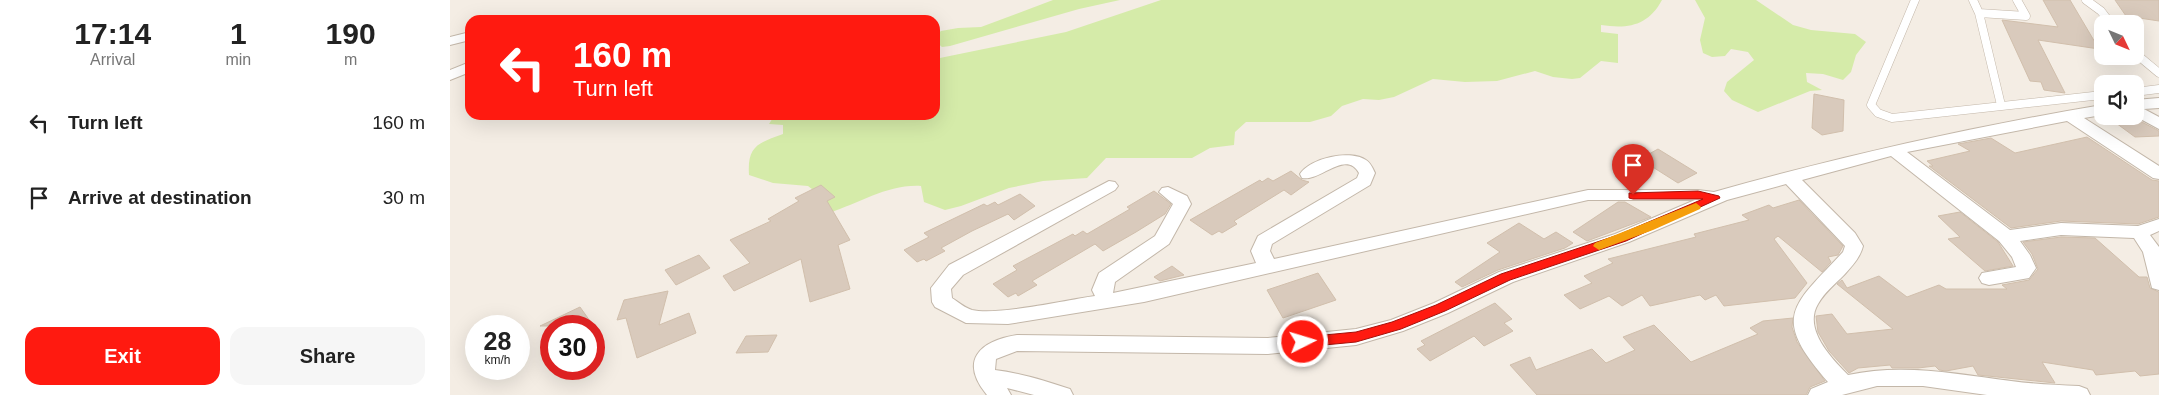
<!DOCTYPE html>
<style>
body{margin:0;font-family:Helvetica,sans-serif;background:#f6f6f6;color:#222;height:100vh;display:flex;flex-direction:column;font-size:19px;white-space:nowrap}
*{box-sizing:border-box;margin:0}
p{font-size:16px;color:#767676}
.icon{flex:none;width:28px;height:28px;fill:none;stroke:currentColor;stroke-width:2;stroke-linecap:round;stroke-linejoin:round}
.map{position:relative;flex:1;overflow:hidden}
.sheet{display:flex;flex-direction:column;background:#fff;width:450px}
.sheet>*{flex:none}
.top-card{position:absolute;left:15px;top:15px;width:475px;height:105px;border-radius:15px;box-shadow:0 5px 20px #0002;background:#ff1a10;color:#fff;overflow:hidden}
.needle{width:32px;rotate:133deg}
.buttons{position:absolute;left:1644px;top:15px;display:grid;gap:10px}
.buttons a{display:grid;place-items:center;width:50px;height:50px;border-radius:10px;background:#fff;box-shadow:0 5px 20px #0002;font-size:25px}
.speed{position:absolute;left:15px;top:315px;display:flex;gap:10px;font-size:25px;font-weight:700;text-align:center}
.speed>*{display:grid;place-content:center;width:65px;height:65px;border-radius:50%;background:#fff;box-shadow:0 5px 20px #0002;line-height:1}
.speed small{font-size:12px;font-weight:400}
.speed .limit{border:8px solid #d22;background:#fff;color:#111}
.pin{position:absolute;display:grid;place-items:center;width:42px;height:42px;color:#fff;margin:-51px -21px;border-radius:50% 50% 50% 0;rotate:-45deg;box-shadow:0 0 5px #0007}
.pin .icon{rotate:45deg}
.me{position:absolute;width:55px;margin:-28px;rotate:85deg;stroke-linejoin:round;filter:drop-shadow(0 0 4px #0008)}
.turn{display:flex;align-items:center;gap:18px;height:105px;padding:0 25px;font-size:22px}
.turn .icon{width:65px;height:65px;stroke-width:2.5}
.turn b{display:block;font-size:35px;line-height:42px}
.eta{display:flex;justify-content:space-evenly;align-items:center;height:85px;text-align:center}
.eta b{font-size:30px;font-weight:700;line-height:35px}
.action{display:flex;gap:10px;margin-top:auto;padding:10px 25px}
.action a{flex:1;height:58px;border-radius:15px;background:#ff1a10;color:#fff;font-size:20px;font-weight:700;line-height:58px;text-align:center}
.action a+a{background:#f6f6f6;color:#222}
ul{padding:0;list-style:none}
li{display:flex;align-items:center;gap:15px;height:75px;padding:0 25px}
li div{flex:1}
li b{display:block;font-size:19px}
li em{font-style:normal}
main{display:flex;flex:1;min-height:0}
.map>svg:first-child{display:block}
.green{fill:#d5eba9}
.building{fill:#d9cabc;stroke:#d1bfac}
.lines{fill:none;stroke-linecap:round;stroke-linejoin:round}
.lane-casing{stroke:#c3b7a9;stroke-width:9}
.street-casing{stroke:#c3b7a9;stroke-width:2}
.lane{stroke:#fff;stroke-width:8}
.street{fill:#fff;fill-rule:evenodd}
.route{fill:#ff1a10;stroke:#a6110a}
.slow{fill:#f59e0b}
</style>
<main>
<section class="sheet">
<div class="eta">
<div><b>17:14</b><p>Arrival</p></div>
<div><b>1</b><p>min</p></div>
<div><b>190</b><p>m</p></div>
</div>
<ul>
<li><svg class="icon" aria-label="left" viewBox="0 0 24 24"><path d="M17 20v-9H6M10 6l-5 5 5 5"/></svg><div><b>Turn left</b></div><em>160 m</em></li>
<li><svg class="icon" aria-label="arrive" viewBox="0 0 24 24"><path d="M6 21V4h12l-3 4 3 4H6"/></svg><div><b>Arrive at destination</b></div><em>30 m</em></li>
</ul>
<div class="action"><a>Exit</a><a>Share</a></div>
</section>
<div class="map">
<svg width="1709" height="395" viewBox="0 0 1709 395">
<rect width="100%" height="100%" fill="#f4ede4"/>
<path class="green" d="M603,0H670L629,9L500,46L492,47L485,41V36L491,31L508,28L531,27Z
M711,0H1212C1198,26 1178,29 1151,25V32L1168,34V63L1151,61L1130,78L1122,79L1103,77L1085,71L1047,81L1015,82L983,79L944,97L929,100L913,99L892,106L881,116L860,122H796L785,132L784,145L760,148L742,158H656L637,178L593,181L559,188L511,206L495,210L474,202L471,186C438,184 410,203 379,213L371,196L358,186L323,183L299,175C297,145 309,143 333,134V125L319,124L324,116L485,115V59L616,32Z
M1245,0H1306L1343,25L1361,30L1405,34L1416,42L1406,55L1401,72L1393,80L1373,74L1356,73L1357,82L1372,90L1360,91L1308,112L1282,100L1274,91L1277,82L1304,60L1298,52L1281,49L1275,56L1262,57L1253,53L1250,40L1255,18Z"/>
<path class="building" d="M1593,0H1620L1649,49L1588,40L1615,93L1594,90L1591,82L1580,81L1552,20L1608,27Z
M1665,0H1709V21L1676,16Z
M1364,94L1394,100L1393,131L1372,135L1362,128Z
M1690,121L1709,131V136L1685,137L1666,123Z
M1637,137L1702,180L1709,181V217L1688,224L1611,221L1561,228L1479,166H1483L1477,161L1520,151L1508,144L1541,138L1565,153Z
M1208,149L1247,173L1228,183L1190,159Z
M841,171L852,180L859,182L841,195L834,190L784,221L787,224L772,233L769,231L762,235L740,220L810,180L812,182L818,178L823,181Z
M371,185L385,197L377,201L400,240L388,245L400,289L360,302L351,259L284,291L273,276L300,263L280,240L321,221L318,219L349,201L345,198Z
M704,191L721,204L715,214L686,232L653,251L645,244L582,281L587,285L568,296L566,293L558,297L543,284L567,270L563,266L623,234L625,236L633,231L637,234L680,209L677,207Z
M570,194L585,206L564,220L558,214L522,231L491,248L495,251L476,261L474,259L467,262L454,250L479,237L474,233L507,217L534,204L537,206L545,202L548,205Z
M1349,200L1393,246L1388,255L1378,257L1381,262L1372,272L1328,236L1324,239L1357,283L1345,298L1274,306L1266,295L1255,300L1250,295L1200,306L1192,295L1172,306L1159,296L1130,309L1114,295L1142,283L1134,276L1163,263L1158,259L1246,237L1244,234L1299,220L1292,215L1319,205L1323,208Z
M1168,202H1175L1201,217L1137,241L1123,232Z
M1510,212L1548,242L1563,266L1535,271L1498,239L1510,237L1488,216Z
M1069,223L1094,239L1106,232L1123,243L1115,248L1048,270L1012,287L1005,282L1050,252L1037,243Z
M1611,237L1645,238L1689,277H1697L1700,288L1709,292V374L1690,376L1685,371L1646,375L1643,370L1592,362L1605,383L1528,375L1523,366L1496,371L1489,370L1485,366L1468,368H1442L1440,365L1408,368L1399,373L1379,351L1368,332L1366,316L1382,314L1397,334L1443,329L1387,284L1392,280L1397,288L1429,276L1457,297L1489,285L1496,289H1557L1552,285L1579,280L1588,269L1582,254L1573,242Z
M249,255L260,268L226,285L215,270Z
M722,266L734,275L710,281L704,277Z
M868,273L886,300L833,318L817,290Z
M218,291L209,325L239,313L246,333L187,358L176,318L167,320L174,300Z
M1045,303L1062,319L1054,323L1063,331L1034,346L1024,336L980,361L967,349L975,345L971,341Z
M130,307L140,321L130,326H90Z
M1343,318L1342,327L1347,342L1375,381L1360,387L1356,395H1087L1060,365L1080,357L1086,370L1142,349L1156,363L1185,350L1173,337L1204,325L1241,362L1308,334L1300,328L1313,321Z
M327,335L318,352L286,353L296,336Z"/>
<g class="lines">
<defs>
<path id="lane" d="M1465,0L1421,105L1428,113L1442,118L1652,95
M1523,0L1529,13L1551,105
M1636,0L1651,11L1661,24
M1529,13L1576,16L1567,0
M1685,53L1709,73
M1685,92L1709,89"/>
<path id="street" d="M20,32V40L0,45V37Z
M20,62V72L0,80V70Z
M1709,98V108L1694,109L1709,117V129L1685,116V100Z
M1652,105V115L1634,118L1709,166V179L1703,178L1617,121L1457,152L1560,230L1611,223L1688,226L1709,219V231L1700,235L1709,247V290L1702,288L1693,252L1684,238L1611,235L1570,241L1580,255L1586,268L1579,278L1539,285L1532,283L1529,278L1532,273L1566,267L1562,257L1549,241L1441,156L1352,180L1405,233L1413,246C1410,258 1402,266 1394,275C1385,284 1374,293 1368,304C1353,329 1381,358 1398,375C1452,363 1507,374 1561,381C1583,384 1606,385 1629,386L1637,389L1640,395H1537L1473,386H1427L1392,395H1358L1361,389L1378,382C1320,316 1343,306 1393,252L1395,246L1336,184L1277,200L1179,242L1063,282L998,313L953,331L906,345L818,354L567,351L546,359L545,370C571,373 595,381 620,389L623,395H584L557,388L561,395H537C509,361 529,341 567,335L818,338L906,329L941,320L984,303L1049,272L1165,234L1245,200H1138L694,302L558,324L516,323L485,307L482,302L481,288L499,265L659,181L665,182L668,186L665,190L513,275L501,289L502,298C508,302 515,308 522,310C547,316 616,300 645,296L642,290L649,273L705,236L723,204L709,192L712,188L718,187L737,196L741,204L719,244L665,282L663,293L806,263L801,251L808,236L907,178L909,173C896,149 870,182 852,178L850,174C860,158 900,149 916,160C921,163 923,169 925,173L920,185L822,244L820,251L824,259L1138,190H1248L1264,192C1392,156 1521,127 1652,105Z"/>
</defs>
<use href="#lane" class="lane-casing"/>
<use href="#street" class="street-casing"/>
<use href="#lane" class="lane"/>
<use href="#street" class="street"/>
</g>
<path class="route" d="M1248,191L1269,196L1270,198L1176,241L1060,280L995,311L951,329L906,342L853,347L846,342L853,337L906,332L942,322L986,305L1051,274L1168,235L1253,199H1183L1179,198V193Z"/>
<path class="slow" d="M1246,203L1251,207L1250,209L1203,230L1149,250L1143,246L1145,243Z"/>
</svg>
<div class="buttons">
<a><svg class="needle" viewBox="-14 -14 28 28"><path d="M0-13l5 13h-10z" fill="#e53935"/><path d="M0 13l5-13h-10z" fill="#767676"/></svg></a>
<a><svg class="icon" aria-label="sound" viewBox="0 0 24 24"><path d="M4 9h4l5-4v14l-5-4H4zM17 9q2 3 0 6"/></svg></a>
</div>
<div class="speed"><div>28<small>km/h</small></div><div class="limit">30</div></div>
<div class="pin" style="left:1183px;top:195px;background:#d93025"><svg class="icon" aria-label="arrive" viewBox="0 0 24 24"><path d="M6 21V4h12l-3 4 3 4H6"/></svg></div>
<svg class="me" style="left:853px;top:342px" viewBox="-20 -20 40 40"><circle r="17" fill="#ff1a10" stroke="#fff" stroke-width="3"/><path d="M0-11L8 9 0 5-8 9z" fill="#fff"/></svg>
<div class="top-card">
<div class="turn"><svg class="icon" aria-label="left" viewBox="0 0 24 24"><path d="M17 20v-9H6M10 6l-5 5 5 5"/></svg><div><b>160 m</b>Turn left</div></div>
</div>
</div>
</main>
